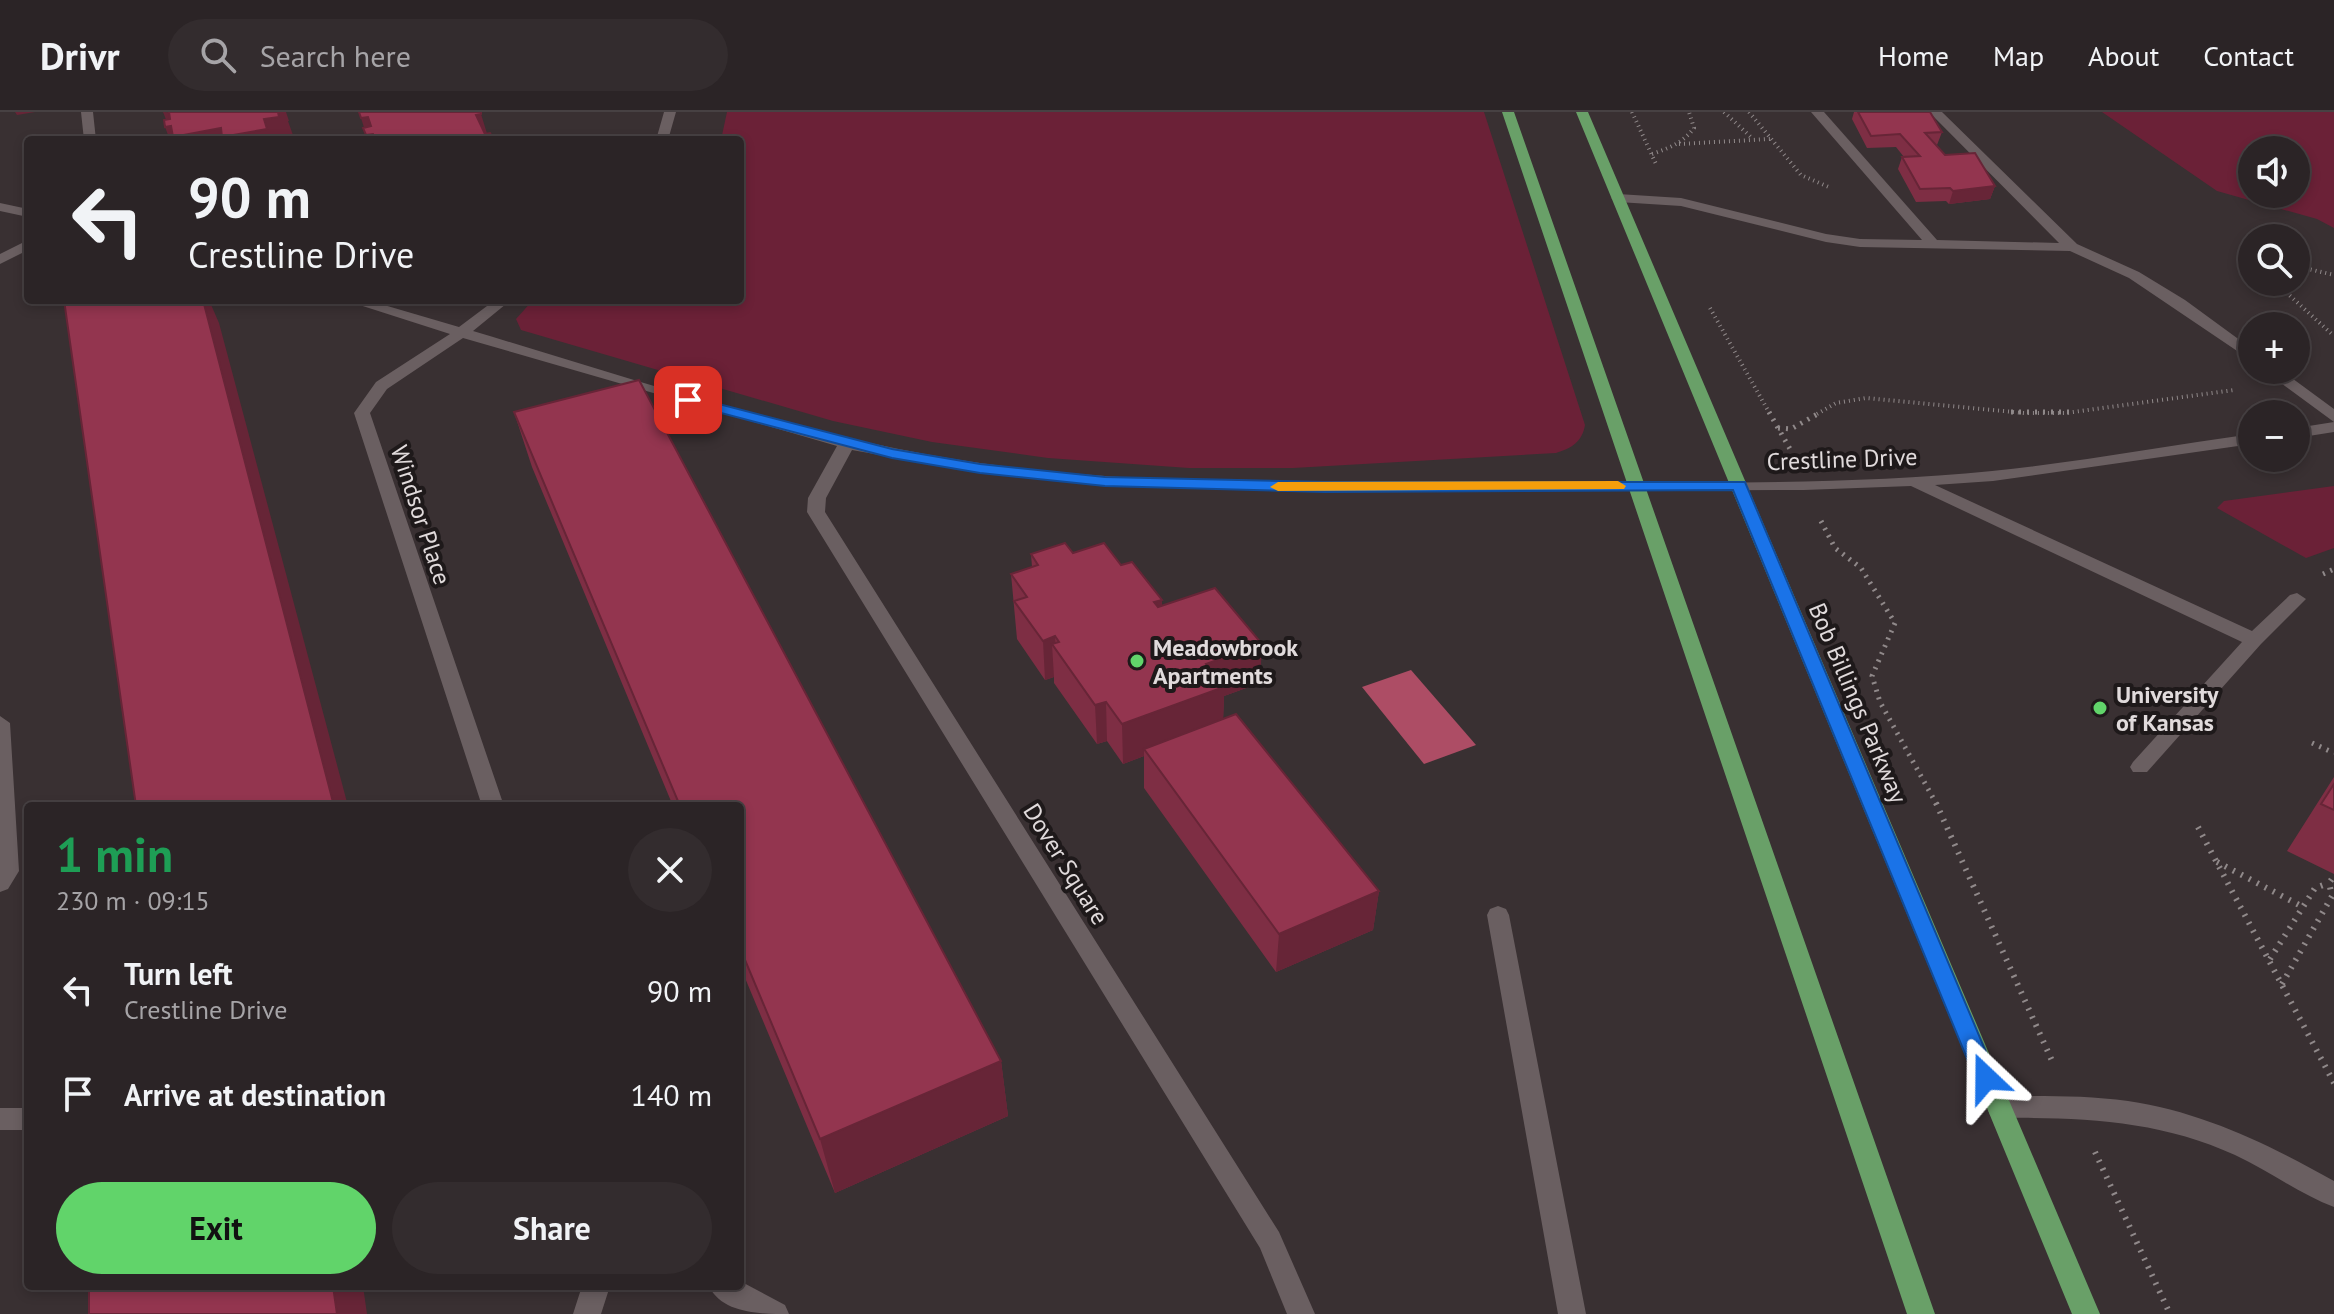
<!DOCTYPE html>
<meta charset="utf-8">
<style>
body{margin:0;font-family:"PT Sans",sans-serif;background:#332c2e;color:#f1f3f6;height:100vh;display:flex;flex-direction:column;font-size:30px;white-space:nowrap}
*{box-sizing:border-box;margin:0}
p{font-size:26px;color:#a6a4a7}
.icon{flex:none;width:44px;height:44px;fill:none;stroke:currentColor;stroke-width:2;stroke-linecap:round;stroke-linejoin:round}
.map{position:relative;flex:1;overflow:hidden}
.panel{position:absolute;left:24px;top:690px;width:720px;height:488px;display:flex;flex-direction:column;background:#2b2426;border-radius:8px;box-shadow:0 4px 12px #0003,0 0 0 2px #474143}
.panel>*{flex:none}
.guide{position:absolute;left:24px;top:24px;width:720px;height:168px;border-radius:8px;box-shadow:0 4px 12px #0003,0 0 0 2px #474143;background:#2b2426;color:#f1f3f6;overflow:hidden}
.buttons{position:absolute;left:2238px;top:24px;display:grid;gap:16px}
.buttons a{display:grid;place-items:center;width:72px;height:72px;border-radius:50%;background:#2b2426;box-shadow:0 4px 12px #0003,0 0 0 2px #474143;font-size:40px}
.pin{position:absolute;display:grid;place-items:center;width:68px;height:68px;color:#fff;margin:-34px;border-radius:16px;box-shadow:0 4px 12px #0006}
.me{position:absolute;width:88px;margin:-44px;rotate:337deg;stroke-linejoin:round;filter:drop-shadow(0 0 6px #0008)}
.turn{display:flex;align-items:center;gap:28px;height:168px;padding:0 32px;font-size:36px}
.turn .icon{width:104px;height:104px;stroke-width:2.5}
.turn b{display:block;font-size:56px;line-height:68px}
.round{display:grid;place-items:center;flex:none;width:84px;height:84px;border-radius:42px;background:#332c2e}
.headline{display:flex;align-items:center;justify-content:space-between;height:136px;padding:0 32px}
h1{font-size:48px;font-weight:600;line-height:60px;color:#1e9e55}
.cta{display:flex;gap:16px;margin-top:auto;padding:16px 32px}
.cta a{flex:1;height:92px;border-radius:48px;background:#61d46a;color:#111;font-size:32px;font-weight:600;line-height:92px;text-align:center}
.cta a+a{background:#332c2e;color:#f1f3f6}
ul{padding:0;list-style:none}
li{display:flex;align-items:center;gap:24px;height:104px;padding:0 32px}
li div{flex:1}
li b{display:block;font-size:30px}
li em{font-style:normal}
header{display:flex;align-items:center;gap:48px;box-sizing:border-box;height:112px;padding:0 40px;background:#2b2426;border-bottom:2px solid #474143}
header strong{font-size:38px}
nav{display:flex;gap:44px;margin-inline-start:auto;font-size:28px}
.search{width:560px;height:72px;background:#332c2e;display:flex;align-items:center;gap:20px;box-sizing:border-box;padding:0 28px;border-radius:44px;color:#a6a4a7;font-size:30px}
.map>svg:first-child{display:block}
.green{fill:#6b2137;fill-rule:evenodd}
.water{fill:#ad4d65}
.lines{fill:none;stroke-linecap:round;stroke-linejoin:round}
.path-far2{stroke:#90898a;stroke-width:4;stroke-dasharray:1 4;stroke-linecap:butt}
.path-far1{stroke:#90898a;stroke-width:5;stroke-dasharray:2 6;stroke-linecap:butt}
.path{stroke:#90898a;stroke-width:6;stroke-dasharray:2 7;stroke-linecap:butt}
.minor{fill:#6a5f61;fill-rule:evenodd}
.major{fill:#69a068;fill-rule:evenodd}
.wall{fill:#7e2e44}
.shaded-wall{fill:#672537}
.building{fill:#93354f;stroke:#672537;stroke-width:2}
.route{fill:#1a73e8;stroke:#114b97;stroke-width:2}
.slow{fill:#f59e0b}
.poi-dot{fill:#61d46a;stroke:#1e191a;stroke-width:3}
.labels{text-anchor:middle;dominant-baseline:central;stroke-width:8;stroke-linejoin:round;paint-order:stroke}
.street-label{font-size:24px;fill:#e1dbdc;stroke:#1e191a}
.poi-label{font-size:24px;font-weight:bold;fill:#e1dbdc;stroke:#1e191a;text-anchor:start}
</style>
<header>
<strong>Drivr</strong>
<div class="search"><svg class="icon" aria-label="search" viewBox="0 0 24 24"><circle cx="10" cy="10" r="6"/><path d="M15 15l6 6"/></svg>Search here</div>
<nav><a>Home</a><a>Map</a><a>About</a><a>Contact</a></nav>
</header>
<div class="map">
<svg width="2334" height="1202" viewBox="0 0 2334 1202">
<rect width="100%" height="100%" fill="#393032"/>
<path class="green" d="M727,0H1484L1585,313C1582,330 1572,336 1556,341L1293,356H1189L1048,346L932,330L833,309L521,218L516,207L533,188H740V28H721Z
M2102,0H2334V116L2317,107L2217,79ZM2252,38H2296V82H2252Z
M2334,374V436L2306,446L2217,396L2224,389Z"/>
<path class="water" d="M1411,558L1476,633L1424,652L1362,575Z"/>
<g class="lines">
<path class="path-far2" d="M1632,0L1656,52
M1724,0L1753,27
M1749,0L1801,63L1831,76
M1679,32L1770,27
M1652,42C1669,36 1683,31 1694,16L1689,0
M2296,154L2334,163
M2275,170L2334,224
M1710,196L1770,302
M1817,302L1836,291L1866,286L2024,301H2066L2234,278"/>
<path class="path-far1" d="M1769,300L1790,337
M2011,300H2075
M1778,316L1791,317L1821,300
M1821,409L1835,436L1861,456L1895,511L1872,564L1880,590L1937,693
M2323,462L2334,457
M2312,631L2334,641"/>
<path class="path" d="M1936,691L2053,951
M2198,715L2334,971
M2217,750L2301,794
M2270,847L2315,776L2329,771
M2282,872L2332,784L2329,771L2334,764
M2095,1040L2170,1202"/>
<path class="minor" d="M81,0H93L96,28H84Z
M664,0H676L668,28H656Z
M1811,0H1824L1937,128L2059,131L1929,0H1942L2077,132L2139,160L2185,188L2252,237V249L2129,166L2070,139L1860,135L1826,130L1681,94L1618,90L1611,86L1618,82L1681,86L1826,122L1860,127L1922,128Z
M0,91L28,97V105L0,99Z
M28,128V138L0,152V142Z
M344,188H367L459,215L495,188H511L473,219C640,269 807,326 980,351C1141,374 1306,370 1468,369C1642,369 1819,376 1992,359C2079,350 2166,334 2252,322V332L1993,369L1935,373L2252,519L2290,483L2297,481L2306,487L2261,532L2147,660H2133L2130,655L2133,650L2242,530L1911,374L1804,378L1325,380L1105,374L980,361L852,338L826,386L825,400L1279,1120L1315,1202H1287L1260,1136L807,400L808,386L837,334L463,226L387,277L370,301L504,694H482L354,301L376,270L450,222Z
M2263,258H2281L2334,297V310Z
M2334,310V320L2296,326V316Z
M0,604L10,611L19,759L8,777L0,780Z
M1498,794L1506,797L1509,803L1586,1202H1558L1487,803L1490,797Z
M1999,984C2042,984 2086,983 2128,989C2203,1000 2270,1033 2334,1069V1095C2300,1082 2269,1059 2235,1043C2159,1008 2081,1005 1999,1006L1990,1003L1987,995L1990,987Z
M0,996H28V1018H0Z
M740,1169L785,1193L789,1202C762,1202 722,1202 709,1174H740Z
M582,1174H610L601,1202H573Z"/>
<path class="major" d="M1502,0H1514L1935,1202H1907Z
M1576,0H1588L2100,1202H2072Z"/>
</g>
<path class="wall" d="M1854,0H1930L1942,20L1937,33H1936L1945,43L1995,74L1990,87L1949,92L1946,89L1916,90L1898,57L1902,45H1904L1896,35L1867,36L1852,7Z
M514,300L1001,949L1008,1004L835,1081L740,854V694H673L532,355Z
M1073,441L1121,453L1162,488V494L1260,571L1224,584L1223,607L1379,779L1373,818L1276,860L1144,676V644L1123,652L1107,629L1097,632L1054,571V565L1045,568L1017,527L1011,462L1032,455L1031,442Z
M2334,665V762L2287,739Z"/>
<path class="shaded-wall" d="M15,0H35L17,3Z
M163,0L264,7L270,0H286L289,9H288L294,26L289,27V28H170L165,15H169Z
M481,2L489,28H483L476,3Z
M368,5L375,28H368L361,6Z
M1995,74L1990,87L1949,92L1953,79Z
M203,188H209L219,211L348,694H334Z
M1162,488V526L1154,490Z
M1055,524L1056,538L1052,532L1054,565L1045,568L1043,529Z
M1262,532L1260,571L1224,584L1223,614L1144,637V644L1123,652L1122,612L1206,552Z
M1106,590L1107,629L1097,632L1095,593Z
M1379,779L1373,818L1276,860L1279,822Z
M1001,949L1008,1004L835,1081L820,1027Z
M333,1174H363L367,1202H337Z"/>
<path class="building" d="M169,0H278L279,5L264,7L267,17L222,25L221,16L173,25L171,14L165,15L164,8L170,7Z
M359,0H481V2L476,3L485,22L490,21L494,28H375L373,22L366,23L363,16L371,14L368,5L361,6Z
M1858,0H1930L1942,20L1925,21L1945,43L1975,41L1995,74L1953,79L1950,76L1920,77L1902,45L1920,44L1900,22L1871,24Z
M64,188H203L334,694H136Z
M639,268L1001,949L820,1027L740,836V694H680L514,300Z
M1065,431L1073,441L1104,431L1121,453L1132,450L1162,488L1154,490L1158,495L1215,476L1262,532L1206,552L1224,575L1122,612L1106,590L1095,593L1052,532L1059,530L1055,524L1043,529L1014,489L1027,485L1011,462L1038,453L1031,442Z
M1236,602L1379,779L1279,822L1144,637Z
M2334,672V698L2321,692Z
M89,1174H333L337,1202H89Z"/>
<path class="route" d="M688,284L892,337L980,352L1105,365L1325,370H1745L1997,966L1994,973L1986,975L1978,973L1975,966L1733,378L1325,380L1105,374L980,361L892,346L683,291V285Z"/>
<path class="slow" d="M1618,369L1626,374L1624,377L1278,379L1270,375L1278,370Z"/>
<g class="poi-dot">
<circle cx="1137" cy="549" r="8"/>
<circle cx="2100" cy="596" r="8"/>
</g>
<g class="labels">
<g class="street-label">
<text transform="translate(1842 347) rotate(-2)">Crestline Drive</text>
<text transform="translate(421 403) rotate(72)">Windsor Place</text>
<text transform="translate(1858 591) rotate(67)">Bob Billings Parkway</text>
<text transform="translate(1066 752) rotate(58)">Dover Square</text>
</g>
<g class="poi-label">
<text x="1153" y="535">Meadowbrook<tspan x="1153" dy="28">Apartments</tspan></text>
<text x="2116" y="582">University<tspan x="2116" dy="28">of Kansas</tspan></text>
</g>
</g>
</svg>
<div class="buttons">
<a><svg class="icon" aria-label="sound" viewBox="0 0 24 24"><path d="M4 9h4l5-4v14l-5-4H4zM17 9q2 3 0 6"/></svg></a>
<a><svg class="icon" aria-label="search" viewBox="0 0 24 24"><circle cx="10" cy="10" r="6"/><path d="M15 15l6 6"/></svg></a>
<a>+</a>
<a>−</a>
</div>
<div class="pin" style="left:688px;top:288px;background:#d93025"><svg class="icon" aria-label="arrive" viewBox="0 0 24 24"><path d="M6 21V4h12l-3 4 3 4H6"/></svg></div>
<svg class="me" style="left:1986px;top:966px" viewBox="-20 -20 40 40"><path d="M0-17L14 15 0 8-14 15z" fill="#1a73e8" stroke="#fff" stroke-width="4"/></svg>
<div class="guide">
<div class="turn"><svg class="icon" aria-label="left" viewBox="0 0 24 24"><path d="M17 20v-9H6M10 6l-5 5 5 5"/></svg><div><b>90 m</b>Crestline Drive</div></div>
</div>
<section class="panel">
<div class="headline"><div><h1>1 min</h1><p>230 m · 09:15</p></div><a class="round"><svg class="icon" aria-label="close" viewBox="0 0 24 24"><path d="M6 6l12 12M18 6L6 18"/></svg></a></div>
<ul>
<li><svg class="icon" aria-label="left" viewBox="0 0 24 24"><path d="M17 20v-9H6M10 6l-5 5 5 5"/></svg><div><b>Turn left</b><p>Crestline Drive</p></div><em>90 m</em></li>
<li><svg class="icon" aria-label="arrive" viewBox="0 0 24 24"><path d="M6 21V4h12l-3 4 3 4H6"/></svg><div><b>Arrive at destination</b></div><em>140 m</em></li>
</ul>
<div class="cta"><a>Exit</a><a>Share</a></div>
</section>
</div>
